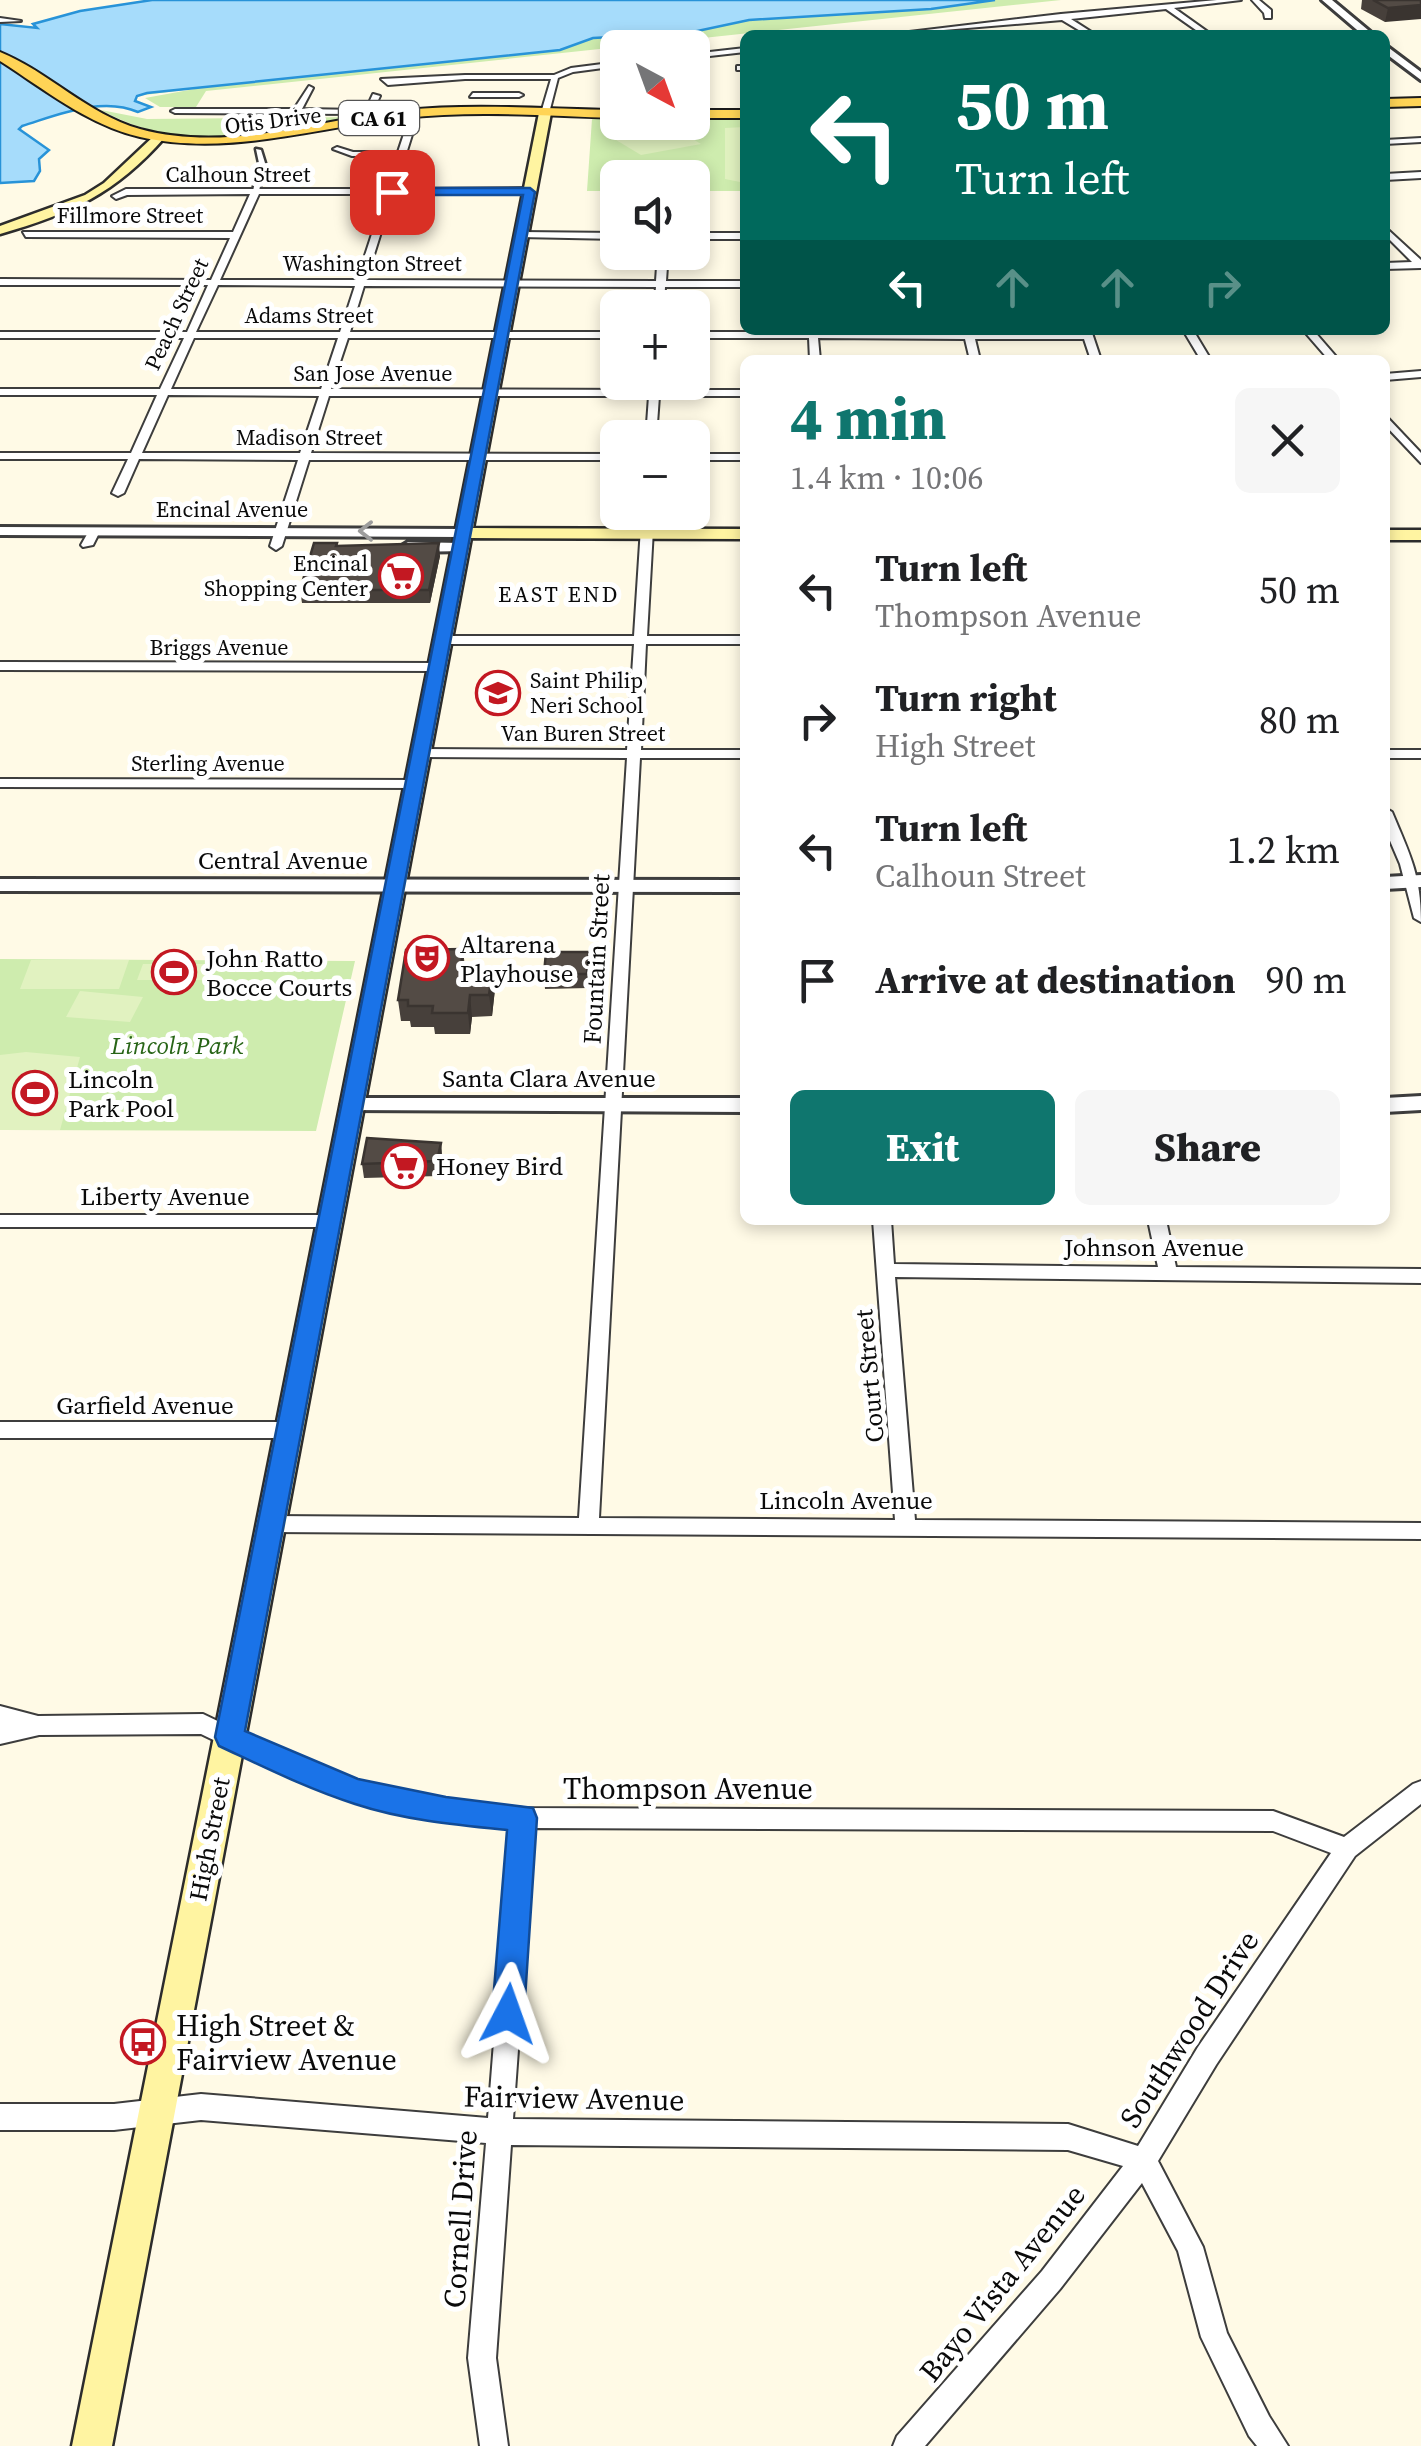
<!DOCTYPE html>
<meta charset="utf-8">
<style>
body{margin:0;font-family:"Source Serif 4",serif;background:#f6f6f6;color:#202124;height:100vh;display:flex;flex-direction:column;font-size:38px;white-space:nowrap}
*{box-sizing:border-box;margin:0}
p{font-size:32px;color:#757577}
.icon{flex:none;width:55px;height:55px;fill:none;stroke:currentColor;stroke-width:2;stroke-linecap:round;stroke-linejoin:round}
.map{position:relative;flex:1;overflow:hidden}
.drawer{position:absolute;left:740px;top:355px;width:650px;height:870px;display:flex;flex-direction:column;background:#fff;border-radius:15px;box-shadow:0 5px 15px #0003}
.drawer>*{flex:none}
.banner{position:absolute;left:740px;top:30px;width:650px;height:305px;border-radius:15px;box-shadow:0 5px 15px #0003;background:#00695c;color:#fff;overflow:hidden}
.needle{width:65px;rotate:139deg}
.controls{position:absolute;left:600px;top:30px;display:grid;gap:20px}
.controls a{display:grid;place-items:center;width:110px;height:110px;border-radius:15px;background:#fff;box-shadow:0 5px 15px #0003;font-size:50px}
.pin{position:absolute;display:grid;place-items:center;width:85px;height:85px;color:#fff;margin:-42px;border-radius:20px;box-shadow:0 5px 15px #0006}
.me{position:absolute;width:110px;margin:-55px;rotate:4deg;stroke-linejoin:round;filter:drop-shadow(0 0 8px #0008)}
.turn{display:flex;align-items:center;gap:35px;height:210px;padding:0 50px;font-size:45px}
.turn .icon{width:130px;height:130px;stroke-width:2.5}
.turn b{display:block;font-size:70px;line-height:85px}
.lanes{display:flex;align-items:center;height:95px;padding:0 50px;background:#0003;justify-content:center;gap:50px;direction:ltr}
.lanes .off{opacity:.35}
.round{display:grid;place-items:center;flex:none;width:105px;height:105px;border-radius:15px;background:#f6f6f6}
.summary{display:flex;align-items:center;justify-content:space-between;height:170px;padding:0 50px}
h1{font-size:60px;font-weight:800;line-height:75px;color:#0f766e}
.button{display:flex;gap:20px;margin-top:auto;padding:20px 50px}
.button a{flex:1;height:115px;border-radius:15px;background:#0f766e;color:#fff;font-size:40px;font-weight:800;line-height:115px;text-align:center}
.button a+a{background:#f6f6f6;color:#202124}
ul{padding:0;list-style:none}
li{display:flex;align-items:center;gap:30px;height:130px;padding:0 50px}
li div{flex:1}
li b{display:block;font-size:38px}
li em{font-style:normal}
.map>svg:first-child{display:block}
.green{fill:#ceecae}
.pitch{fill:#e1f2c0}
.water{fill:#a6dcfb;stroke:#2893d8;stroke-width:2.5}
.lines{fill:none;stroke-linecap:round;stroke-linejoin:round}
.pedestrian-casing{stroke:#3d3d3d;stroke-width:5}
.minor-casing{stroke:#3d3d3d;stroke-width:4}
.tertiary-casing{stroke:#3d3d3d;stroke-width:6}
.secondary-casing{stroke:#2c2c2c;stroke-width:5}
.primary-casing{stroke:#1b1b1b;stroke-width:4}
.pedestrian{fill:#fff;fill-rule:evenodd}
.minor{fill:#fff;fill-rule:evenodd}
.tertiary{fill:#fff;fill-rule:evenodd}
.secondary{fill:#fff4a1;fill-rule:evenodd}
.primary{fill:#ffd456;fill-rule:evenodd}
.wall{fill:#47403b}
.shaded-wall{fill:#3a3430}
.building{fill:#534b45;stroke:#3a3430;stroke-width:2.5}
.oneway{stroke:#9d9d9d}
.route{fill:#1a73e8;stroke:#114b97;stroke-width:2.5}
.labels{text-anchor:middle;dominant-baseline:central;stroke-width:10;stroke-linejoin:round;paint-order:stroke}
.shield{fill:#fff;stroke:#545454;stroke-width:2.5}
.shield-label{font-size:22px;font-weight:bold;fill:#0a0a0a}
.far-street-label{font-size:22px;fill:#0a0a0a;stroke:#fff}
.far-poi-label{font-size:22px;fill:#0a0a0a;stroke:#fff;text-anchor:end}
.far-neighbourhood-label{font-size:22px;letter-spacing:2.5px;fill:#0a0a0a;stroke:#fff}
.street-label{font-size:25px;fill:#0a0a0a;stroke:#fff}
.poi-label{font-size:25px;fill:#0a0a0a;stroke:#fff;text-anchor:start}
.park-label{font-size:25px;font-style:italic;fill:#286517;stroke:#fff}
.near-street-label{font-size:30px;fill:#0a0a0a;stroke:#fff}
.near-poi-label{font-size:30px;fill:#0a0a0a;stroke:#fff;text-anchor:start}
</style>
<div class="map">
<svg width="1421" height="2446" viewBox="0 0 1421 2446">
<rect width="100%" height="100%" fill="#fffae6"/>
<path class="green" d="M485,0H1061L206,91L196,107H160L145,98L200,88L137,96L135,101L151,107L138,112L120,104L68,112Z
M101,110L147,119L364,117C276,134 183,156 101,110Z
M592,119H617L618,122L745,119V191H693L692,178H618L617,191H587Z
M0,959L355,961L316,1131L0,1130Z"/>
<path class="pitch" d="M745,127V183L725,179V128Z
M676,129L701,144L641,155L616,140Z
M31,960H129L119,989H20Z
M143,964H211L205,980H137Z
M80,991L143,997L130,1022L66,1017Z
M26,1052L80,1057L60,1130H0V1055Z"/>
<path class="water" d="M152,0H995L931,9L749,20L688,33L593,38L560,50L147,93L137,96L135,101L151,107L138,112C102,96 58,115 22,126L19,129L49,150L39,159L40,171L34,181L0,183V24L37,28L33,24L80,11Z"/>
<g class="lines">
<defs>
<path id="pedestrian" d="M256,149L261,150L265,163L259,191L256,193L253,191L259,163Z"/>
<path id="minor" d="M1217,0H1241L1174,8L1212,35H1203L1166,9L1071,19L1096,35H1087L1062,20L884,35L1061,14Z
M1252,0H1259L1271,10V18H1265L1264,13Z
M0,18L21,21L0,22Z
M745,48V52L692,58V54Z
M618,62V66L573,72L558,78L549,113L545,115L541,113L551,79H465L388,85L381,79L465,75H554L571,68Z
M737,66H745V70H737Z
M309,86L313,88L302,109L360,110L367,107L373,94L380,96L373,111L361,114L175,113L171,111L175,109H294Z
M473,93H519L523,95L519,97H470Z
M412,120L416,122L395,189L530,188L534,191L530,194H393L366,280L656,281L658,252H668L666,281H745V287H665L664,308H654L656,287L364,286L350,332H618V338H348L331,389L649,390L650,382H660V390H745V396H659L656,438H646L649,396H329L311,453L618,454V460H309L282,546L276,550L270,546L298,460L139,459L124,493L118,496L112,493L128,459H0V453H131L157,395H0V389H160L184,338H0V332H187L208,285H0V279L211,280L230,238L26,237L23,232H233L250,194L127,195L116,199L112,196L126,189H386L397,156H352L333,149L337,147L353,152H398L408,122ZM259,194H385L357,280H220ZM218,285L355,286L340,332H196ZM194,338H338L321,389H171ZM168,395L319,396L300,453H142Z
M1421,138V142L1385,144V140Z
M1421,172V178L1385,180V174Z
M1385,227L1421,260V268L1385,269V263L1412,262L1385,235Z
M522,232L618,233V239L519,237Z
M692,233H745V239H692Z
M808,330H818V332L964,333L963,330H973L974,333H1082L1081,330H1091L1101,360H1091L1084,339H975L980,360H970L965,339L818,338L820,360H810L809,338H692V332H808Z
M1183,330H1193L1211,360H1201Z
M1303,330H1313L1339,360H1329Z
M1421,371V377L1385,380V374Z
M1385,415L1421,453V463L1385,425Z
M692,454H745V460H692Z
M642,512H654L647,636H745V644H646L641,750H745V758H640L599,1518L895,1520L873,1220H891L894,1264L1158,1267L1148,1220H1166L1176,1267L1421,1269V1283L895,1277L915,1520L1421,1523V1539L270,1532L263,1530L260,1524L263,1518L270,1516L579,1518L627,758L421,757L414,753L421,749L627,750L634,644H443L437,640L443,636H634Z
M94,528L100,531L93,545L83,547L81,545L90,529Z
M0,662L438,663L444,667L438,671L0,670Z
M1385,750H1421V758H1385Z
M0,779L415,780L422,784L415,788L0,787Z
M1385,808L1392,812C1410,855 1421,875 1421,922L1414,918L1400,864L1385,829Z
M0,1215H330L339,1221L330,1227H0Z
M0,1422H289L296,1425L299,1430L296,1435L289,1438H0Z
M0,1706L38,1716L203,1714L305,1763L358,1782L446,1800L523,1808L1273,1811L1344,1837L1413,1784L1421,1781V1804L1355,1856L1216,2065L1158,2161L1203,2247L1227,2333L1269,2416L1288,2446H1257L1249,2436L1201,2337L1178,2251L1142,2183L1060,2289L925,2446H893L897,2436L1042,2271L1123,2166L1068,2150L511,2145L496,2358L508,2446H480L468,2358L486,2143L201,2120L114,2130H0V2104H114L201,2094L488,2118L511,1827L446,1820L358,1802L290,1777L201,1734L39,1735L0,1744ZM534,1828L1273,1831L1331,1853L1198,2047L1138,2146L1068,2124L513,2119Z"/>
<path id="tertiary" d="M1322,0H1332L1374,35H1363Z
M1385,45L1421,72V80L1385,53Z
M0,527L463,529L470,533L463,537L0,535Z
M460,543L468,548L465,551L408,552L400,547L408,542Z
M1421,875V887L1385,889V877Z
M0,879L745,880V892L0,891Z
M1421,1096V1110L1385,1112V1098Z
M352,1098H745V1112L345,1110L341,1105L345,1100Z"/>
<path id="secondary" d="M545,110L551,113L473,528L745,529V539L471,538L112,2446H72L539,113Z
M155,135L165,137C115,194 72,213 0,234V226L85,195L104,183Z
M1385,530H1421V540H1385Z"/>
<path id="primary" d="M0,52C49,72 87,114 140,129C228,153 317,120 404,110C475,103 547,109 618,110V118C547,116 475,110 404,118C315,127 230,157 140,137C88,125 44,89 0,61Z
M1421,98V106L1385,107V99Z
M692,110H745V118H692Z"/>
</defs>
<use href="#pedestrian" class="pedestrian-casing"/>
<use href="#minor" class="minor-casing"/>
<use href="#tertiary" class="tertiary-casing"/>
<use href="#secondary" class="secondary-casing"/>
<use href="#primary" class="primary-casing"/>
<use href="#pedestrian" class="pedestrian"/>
<use href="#minor" class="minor"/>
<use href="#tertiary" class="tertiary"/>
<use href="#secondary" class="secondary"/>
<use href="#primary" class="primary"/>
</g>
<path class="wall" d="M1362,0H1421L1385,22L1361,9Z
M338,546L440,556L430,603H302L300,590Z
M463,949L465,968H493L495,989L492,1016L472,1017L470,1034H435L434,1027H411L410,1021H401L398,1000Z
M589,952L588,988L545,989L544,974Z
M441,1143L442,1157L439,1176L364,1178L362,1164Z"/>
<path class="shaded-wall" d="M1421,5V19L1385,22L1388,8Z
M439,543L440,556L430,603L429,590Z
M493,968L495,989L492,1016L489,995Z
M470,995L472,1017L470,1034L468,1013Z
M441,1143L442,1157L439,1176L437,1161Z"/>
<path class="building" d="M1373,0H1421V5L1388,8Z
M314,543H337L336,546L439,543L429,590H300Z
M463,949L461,968H493L489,995H470L468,1013H432L433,1006H408V1000H398L406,950Z
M546,952H589L587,974H544Z
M367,1138L441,1143L437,1161L362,1164Z"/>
<defs><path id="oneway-chevron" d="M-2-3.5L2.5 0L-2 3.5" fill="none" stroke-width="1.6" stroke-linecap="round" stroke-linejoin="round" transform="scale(2.5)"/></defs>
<use class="oneway" href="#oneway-chevron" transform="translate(366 531) rotate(-180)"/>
<path class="route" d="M530,188L535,192L245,1731L358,1779L446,1797L533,1808L537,1818L524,2014L519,2025L508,2030L497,2025L492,2014L507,1830C457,1825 403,1820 355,1804C308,1789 264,1767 219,1746L215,1737L523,195H392L387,192L392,188Z"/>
<defs>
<symbol id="supermarket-ring" viewBox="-11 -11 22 22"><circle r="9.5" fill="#fff" stroke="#c31822" stroke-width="1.5"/><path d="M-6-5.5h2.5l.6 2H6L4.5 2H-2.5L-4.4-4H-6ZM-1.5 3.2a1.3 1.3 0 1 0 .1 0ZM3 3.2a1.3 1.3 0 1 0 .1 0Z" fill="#c31822"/></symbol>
<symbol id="school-ring" viewBox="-11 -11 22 22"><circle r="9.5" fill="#fff" stroke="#c31822" stroke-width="1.5"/><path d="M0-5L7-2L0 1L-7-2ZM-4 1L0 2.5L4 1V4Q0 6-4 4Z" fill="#c31822"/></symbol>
<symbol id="theatre-ring" viewBox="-11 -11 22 22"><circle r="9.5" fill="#fff" stroke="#c31822" stroke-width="1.5"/><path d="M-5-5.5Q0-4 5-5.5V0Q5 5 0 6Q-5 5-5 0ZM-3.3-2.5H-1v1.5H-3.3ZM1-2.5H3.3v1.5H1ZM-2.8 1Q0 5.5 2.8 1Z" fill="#c31822"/></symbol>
<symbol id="stadium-ring" viewBox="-11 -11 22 22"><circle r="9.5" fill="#fff" stroke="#c31822" stroke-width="1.5"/><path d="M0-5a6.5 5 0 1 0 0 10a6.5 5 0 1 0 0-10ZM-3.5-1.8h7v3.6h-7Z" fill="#c31822"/></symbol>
<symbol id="bus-ring" viewBox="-11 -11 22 22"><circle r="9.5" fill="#fff" stroke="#c31822" stroke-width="1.5"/><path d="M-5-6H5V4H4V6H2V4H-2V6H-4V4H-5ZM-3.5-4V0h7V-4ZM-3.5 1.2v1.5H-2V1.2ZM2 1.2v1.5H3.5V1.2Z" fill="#c31822"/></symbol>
</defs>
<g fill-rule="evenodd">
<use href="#supermarket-ring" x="376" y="551" width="50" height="50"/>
<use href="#school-ring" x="473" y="668" width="50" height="50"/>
<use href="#theatre-ring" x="402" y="933" width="50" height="50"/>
<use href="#stadium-ring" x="149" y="947" width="50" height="50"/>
<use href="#stadium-ring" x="10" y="1068" width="50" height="50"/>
<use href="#supermarket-ring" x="379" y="1141" width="50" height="50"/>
<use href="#bus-ring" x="118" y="2017" width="50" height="50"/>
</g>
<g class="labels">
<rect class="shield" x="339" y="101" width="80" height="34" rx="8"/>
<g class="shield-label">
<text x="379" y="118">CA 61</text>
</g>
<g class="far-street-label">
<text transform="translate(273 120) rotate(-7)">Otis Drive</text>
<text x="238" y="174">Calhoun Street</text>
<text x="130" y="215">Fillmore Street</text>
<text x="372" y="263">Washington Street</text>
<text transform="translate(176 314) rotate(-65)">Peach Street</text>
<text x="309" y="315">Adams Street</text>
<text x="373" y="373">San Jose Avenue</text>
<text x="309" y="437">Madison Street</text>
<text x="232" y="509">Encinal Avenue</text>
<text x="219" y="647">Briggs Avenue</text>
<text x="583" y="733">Van Buren Street</text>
<text x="208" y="763">Sterling Avenue</text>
</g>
<g class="far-poi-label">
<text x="368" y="563">Encinal<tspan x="368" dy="25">Shopping Center</tspan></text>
<text x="530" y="680" text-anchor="start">Saint Philip<tspan x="530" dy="25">Neri School</tspan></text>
</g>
<g class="far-neighbourhood-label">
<text x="559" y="594">EAST END</text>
</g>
<g class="street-label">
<text x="283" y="860">Central Avenue</text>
<text transform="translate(596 959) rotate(-87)">Fountain Street</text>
<text x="549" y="1078">Santa Clara Avenue</text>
<text x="165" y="1196">Liberty Avenue</text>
<text x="1154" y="1247">Johnson Avenue</text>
<text transform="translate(869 1376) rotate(-95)">Court Street</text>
<text x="145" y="1405">Garfield Avenue</text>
<text x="846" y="1500">Lincoln Avenue</text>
<text transform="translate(209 1839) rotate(-79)">High Street</text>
</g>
<g class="poi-label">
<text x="460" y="944">Altarena<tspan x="460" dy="29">Playhouse</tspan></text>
<text x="206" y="958">John Ratto<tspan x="206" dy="29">Bocce Courts</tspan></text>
<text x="68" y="1079">Lincoln<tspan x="68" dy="29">Park Pool</tspan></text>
<text x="436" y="1166">Honey Bird</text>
</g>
<g class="park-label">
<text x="177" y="1045">Lincoln Park</text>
</g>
<g class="near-street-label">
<text x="688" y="1788">Thompson Avenue</text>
<text transform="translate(1189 2029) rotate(-57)">Southwood Drive</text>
<text transform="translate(574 2098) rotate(1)">Fairview Avenue</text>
<text transform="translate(460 2219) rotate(-86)">Cornell Drive</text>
<text transform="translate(1002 2283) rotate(-51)">Bayo Vista Avenue</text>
</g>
<g class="near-poi-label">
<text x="176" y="2025">High Street &amp;<tspan x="176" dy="34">Fairview Avenue</tspan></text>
</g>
</g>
</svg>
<div class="controls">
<a><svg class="needle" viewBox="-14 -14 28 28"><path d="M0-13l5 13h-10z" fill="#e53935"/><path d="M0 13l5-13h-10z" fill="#757577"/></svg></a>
<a><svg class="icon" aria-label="sound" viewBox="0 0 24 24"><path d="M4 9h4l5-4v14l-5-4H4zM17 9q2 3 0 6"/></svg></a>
<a>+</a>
<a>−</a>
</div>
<div class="pin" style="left:392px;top:192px;background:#d93025"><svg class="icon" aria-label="arrive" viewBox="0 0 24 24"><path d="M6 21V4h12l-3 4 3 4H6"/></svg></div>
<svg class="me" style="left:508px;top:2014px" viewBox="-20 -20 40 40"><path d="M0-17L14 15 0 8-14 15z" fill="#1a73e8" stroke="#fff" stroke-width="4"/></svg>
<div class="banner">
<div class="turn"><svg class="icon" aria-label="left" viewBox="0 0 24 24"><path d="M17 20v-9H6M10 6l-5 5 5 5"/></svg><div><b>50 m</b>Turn left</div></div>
<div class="lanes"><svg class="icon" aria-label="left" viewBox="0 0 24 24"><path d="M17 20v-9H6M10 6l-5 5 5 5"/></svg><svg class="icon off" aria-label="ahead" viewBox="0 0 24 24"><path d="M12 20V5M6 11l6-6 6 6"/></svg><svg class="icon off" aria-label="ahead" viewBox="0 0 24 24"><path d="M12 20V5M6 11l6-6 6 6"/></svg><svg class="icon off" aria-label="right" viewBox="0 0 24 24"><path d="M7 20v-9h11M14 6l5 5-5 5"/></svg></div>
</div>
<section class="drawer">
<div class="summary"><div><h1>4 min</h1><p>1.4 km · 10:06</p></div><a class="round"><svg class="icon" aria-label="close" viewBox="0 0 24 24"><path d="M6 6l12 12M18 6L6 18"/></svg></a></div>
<ul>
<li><svg class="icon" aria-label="left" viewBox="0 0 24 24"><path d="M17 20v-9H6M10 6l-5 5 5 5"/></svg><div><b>Turn left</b><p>Thompson Avenue</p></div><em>50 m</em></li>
<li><svg class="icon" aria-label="right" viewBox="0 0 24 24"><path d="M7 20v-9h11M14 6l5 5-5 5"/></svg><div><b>Turn right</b><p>High Street</p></div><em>80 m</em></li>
<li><svg class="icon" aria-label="left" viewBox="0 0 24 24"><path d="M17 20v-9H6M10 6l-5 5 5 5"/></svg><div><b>Turn left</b><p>Calhoun Street</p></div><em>1.2 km</em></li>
<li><svg class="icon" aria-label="arrive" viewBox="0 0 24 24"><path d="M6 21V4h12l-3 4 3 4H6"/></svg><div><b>Arrive at destination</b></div><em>90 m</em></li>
</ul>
<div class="button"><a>Exit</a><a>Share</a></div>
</section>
</div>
